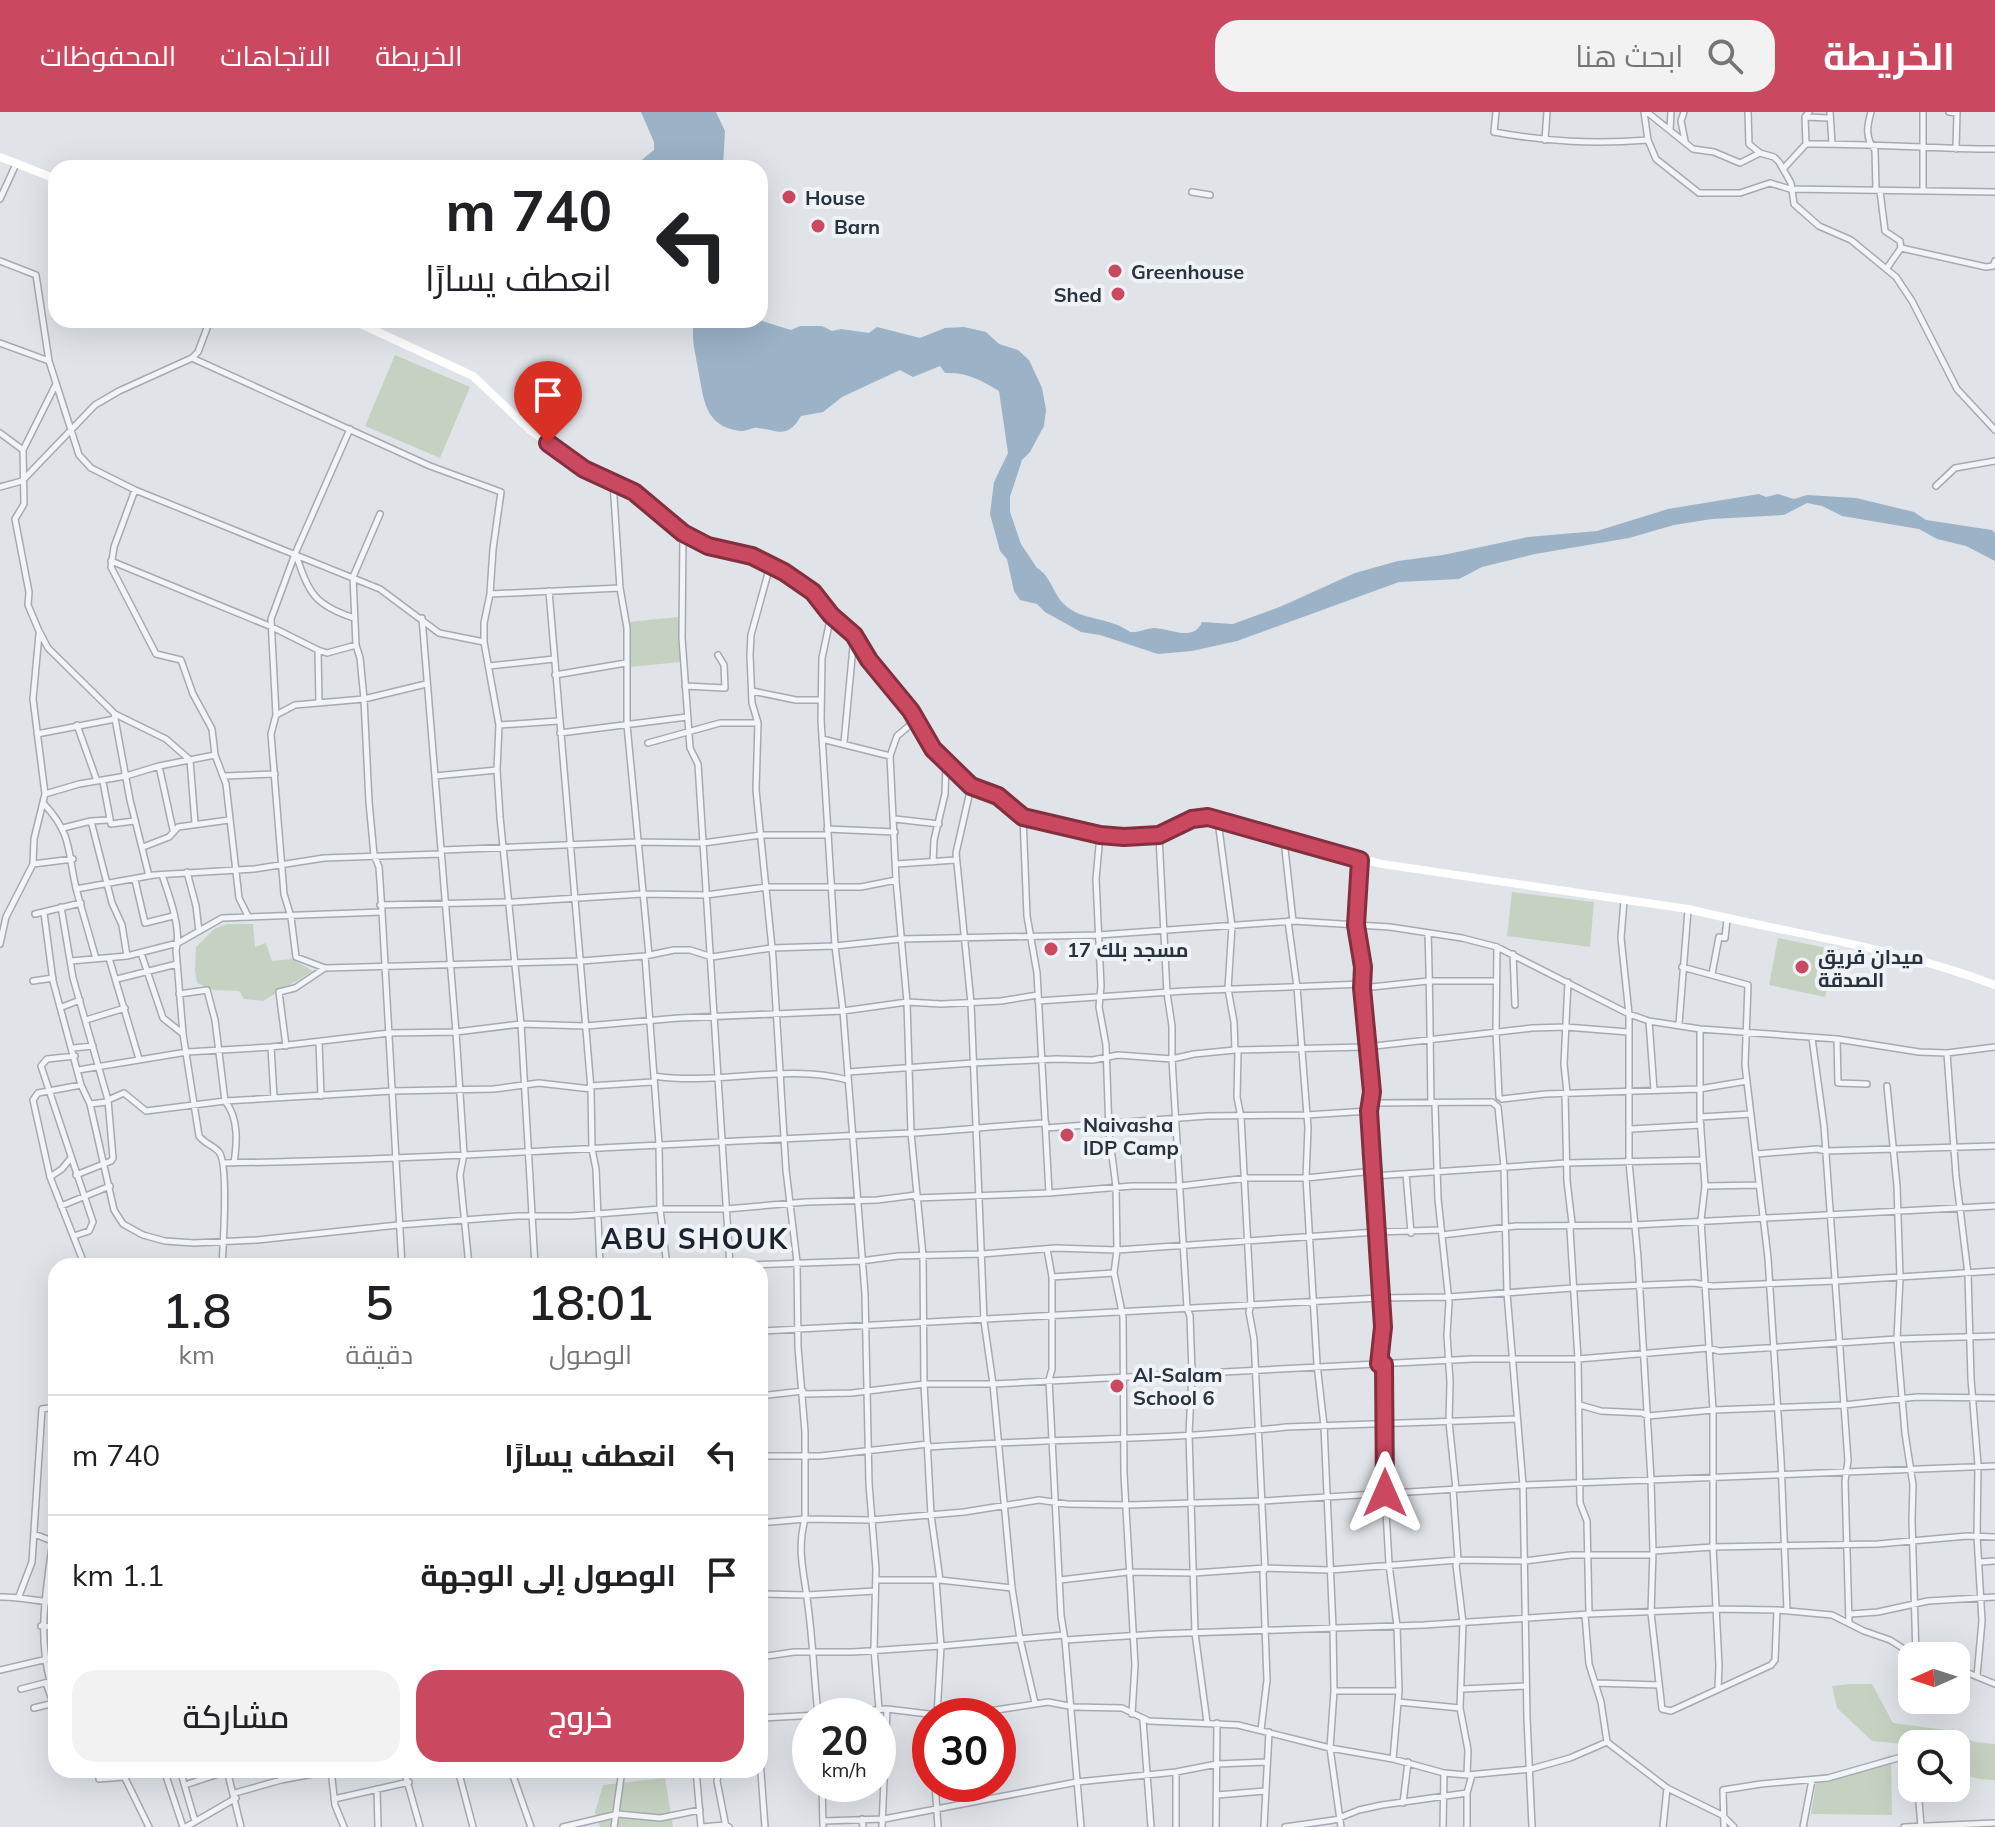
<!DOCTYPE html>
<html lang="ar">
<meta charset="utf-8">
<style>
body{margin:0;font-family:Mulish,Cairo,sans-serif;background:#f2f2f2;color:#202124;direction:rtl;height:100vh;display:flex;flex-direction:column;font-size:30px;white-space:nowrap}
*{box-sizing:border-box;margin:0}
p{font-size:26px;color:#757577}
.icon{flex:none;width:44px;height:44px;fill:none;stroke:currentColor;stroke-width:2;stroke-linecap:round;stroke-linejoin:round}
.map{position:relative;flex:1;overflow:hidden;direction:ltr}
.side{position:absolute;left:48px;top:1146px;width:720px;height:520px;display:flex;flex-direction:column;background:#fff;border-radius:24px;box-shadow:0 8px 32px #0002;direction:rtl}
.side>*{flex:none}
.hud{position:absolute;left:48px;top:48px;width:720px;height:168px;border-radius:24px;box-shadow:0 8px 32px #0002;direction:rtl;background:#fff;color:#202124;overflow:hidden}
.needle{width:52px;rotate:267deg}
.controls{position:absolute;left:1898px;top:1530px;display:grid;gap:16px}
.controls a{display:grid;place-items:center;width:72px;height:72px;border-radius:16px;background:#fff;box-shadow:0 8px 32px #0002;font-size:40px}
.speed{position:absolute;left:792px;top:1586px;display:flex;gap:16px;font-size:40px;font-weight:700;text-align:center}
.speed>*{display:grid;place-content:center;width:104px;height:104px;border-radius:50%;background:#fff;box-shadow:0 8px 32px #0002;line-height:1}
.speed small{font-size:20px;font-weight:400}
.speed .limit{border:12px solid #d22;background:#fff;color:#111}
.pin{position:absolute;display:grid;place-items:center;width:68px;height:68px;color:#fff;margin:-82px -34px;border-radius:50% 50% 50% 0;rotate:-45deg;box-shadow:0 0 8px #0007}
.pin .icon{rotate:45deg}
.me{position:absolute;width:88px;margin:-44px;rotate:0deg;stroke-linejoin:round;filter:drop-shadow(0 0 6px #0008)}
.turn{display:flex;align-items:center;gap:28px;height:168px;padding:0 24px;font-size:36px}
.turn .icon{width:104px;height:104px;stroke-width:2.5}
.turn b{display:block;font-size:56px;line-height:68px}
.eta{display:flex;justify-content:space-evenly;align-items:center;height:136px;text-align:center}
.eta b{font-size:48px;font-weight:600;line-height:56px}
.button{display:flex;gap:16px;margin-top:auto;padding:16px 24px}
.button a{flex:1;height:92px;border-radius:24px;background:#ca4860;color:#fff;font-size:32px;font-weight:600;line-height:92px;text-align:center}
.button a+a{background:#f2f2f2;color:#202124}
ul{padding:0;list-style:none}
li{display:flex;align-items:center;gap:24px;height:120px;padding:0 24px;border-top:2px solid #e0e0e0}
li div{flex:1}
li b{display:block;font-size:30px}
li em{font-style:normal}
header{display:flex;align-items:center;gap:48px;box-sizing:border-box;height:112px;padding:0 40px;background:#ca4860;color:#fff}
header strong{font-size:38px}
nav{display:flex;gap:44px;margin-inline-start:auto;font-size:28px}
.search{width:560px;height:72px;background:#f2f2f2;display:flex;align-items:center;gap:20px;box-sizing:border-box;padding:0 28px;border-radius:24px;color:#757577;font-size:30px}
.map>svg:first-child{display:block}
.green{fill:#c6d2c1}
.water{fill:#9bb2c7}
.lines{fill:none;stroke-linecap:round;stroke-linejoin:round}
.street-casing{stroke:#a5aab2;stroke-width:8}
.street{stroke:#f2f4f7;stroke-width:5}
.secondary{stroke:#fff;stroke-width:8}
.route-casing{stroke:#832f3e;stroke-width:20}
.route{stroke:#ca4860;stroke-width:14}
.poi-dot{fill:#ca4860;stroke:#eff2f6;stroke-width:3}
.labels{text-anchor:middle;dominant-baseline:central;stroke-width:8;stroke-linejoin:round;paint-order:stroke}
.poi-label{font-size:20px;font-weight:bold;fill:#29323f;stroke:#eff2f6;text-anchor:start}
.district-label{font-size:28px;font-weight:bold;letter-spacing:2px;fill:#1b2330;stroke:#eff2f6}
</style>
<header>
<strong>الخريطة</strong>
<div class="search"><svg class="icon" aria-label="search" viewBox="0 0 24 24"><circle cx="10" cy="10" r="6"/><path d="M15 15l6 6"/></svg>ابحث هنا</div>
<nav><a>الخريطة</a><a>الاتجاهات</a><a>المحفوظات</a></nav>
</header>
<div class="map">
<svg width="1995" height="1715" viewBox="0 0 1995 1715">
<rect width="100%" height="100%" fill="#e0e3e8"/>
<path class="green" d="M395,243L470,275L440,346L365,314Z
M678,505L680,550L630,555L628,510Z
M1512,780L1594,790L1590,835L1507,824Z
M227,812H253L255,835L266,831L272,849L292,847L313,859L263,889L244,887L239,879L214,878L197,871L195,858L196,835L214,817Z
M1778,826L1836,838L1825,885L1769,873Z
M1849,1572H1872L1893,1611L1946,1618L1975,1630L1995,1632V1668C1985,1668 1960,1666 1956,1654C1954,1648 1956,1638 1956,1632L1912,1633L1872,1629L1837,1596L1832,1574Z
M1891,1643L1892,1703L1811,1702L1816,1670Z
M665,1666L673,1715H600L595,1700L603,1673Z"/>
<path class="water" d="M641,0H716L725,19L723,56H687L676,49L670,56H635L643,47L654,38V30Z
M694,208H759L791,218L800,214H822L832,219L841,217L869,221L877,215L920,226L945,216L964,215L986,220L999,232L1018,238L1029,248L1042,276L1046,298L1044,314L1030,340L1022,348L1010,385V400L1021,432L1037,456C1051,464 1053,482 1064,492C1080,509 1111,505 1130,520C1139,521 1147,516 1155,516C1171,517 1194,530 1202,510L1233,512L1282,494L1355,461L1398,449L1443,443L1528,425L1597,419L1668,397L1759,382L1766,385L1778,382L1794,387L1807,383L1856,386L1914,400L1926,408L1992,418L1995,421V449L1966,434L1937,427L1919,417L1842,404L1822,394L1807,391L1784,403L1712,407L1674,413L1629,426L1535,442L1482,455L1459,467L1399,470L1237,529L1192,539L1158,542L1100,523L1081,520L1045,500L1037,492L1020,488L1014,479L1007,447L1000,439L990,402L994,370L1008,341L999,279C981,268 967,260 945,261L940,254L913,265L900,258L842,285L823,300L801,304C787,328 778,318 758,316C752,315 746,320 740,319C703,314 704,286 698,257C695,238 691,228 694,208Z"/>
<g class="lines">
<defs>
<path id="street" d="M1496,0L1494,20C1548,30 1594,32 1648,28
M1644,0L1648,28L1656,47L1699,81H1740L1770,71L1790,77L1995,80
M1647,0L1693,37L1714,40L1740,51L1760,41
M1684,0L1681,9L1685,29
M1748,0L1749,32L1760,41L1774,45L1779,50L1791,71L1794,92L1819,114L1851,128L1896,165L1912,189L1957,277L1995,318
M1830,0L1832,32
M1871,0C1867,14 1865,26 1875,38L1876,78
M1949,0L1957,1
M1806,5L1829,6
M1670,18L1671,0
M1545,28L1547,0
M1806,32C1869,31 1932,37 1995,37
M1956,37L1957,0
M1783,57L1806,32L1805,5L1809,0
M1880,79L1885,119L1900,129L1901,136
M1923,79V0
M1192,80L1210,83
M0,87L16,52
M1901,136L1986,155L1993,154L1995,149
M0,149L36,163L49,249L79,343L91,356L135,378L380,477L439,521L484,530
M1887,156L1901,136
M0,231L49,249
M192,246L430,354L501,380L493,437L490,482L484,511V530L499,613L497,658L500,705L521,912L535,1154
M55,274L23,338L24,392L15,407L29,480L28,493L39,519L48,536L114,601L130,688L149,764
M350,317L295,442L271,507L276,603L271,622L284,782L291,805L296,845L325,856L581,849L645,844L674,838H690L712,845L771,836L835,834L901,827L1098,823L1293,809L1390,815L1462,826L1497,835L1629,902L1649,909L1700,917L1837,927L1919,940L1947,941L1995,935
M0,321L23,338
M613,370L620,476L627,516V613L649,843
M1936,374L1955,356L1995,349
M0,375L22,369L95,293L119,279L192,246L198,240L210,208
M135,378L114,435L111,455L156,542L181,548L193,582L212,617L215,643L226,672L239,786L248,804
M380,402L353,465L356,533L360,546L364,587L369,690L374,743L379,755L382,800L402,1154
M683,421L682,526L690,636L698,652L730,1154
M296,443C309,481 314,493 354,506
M111,449L272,515L318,538L327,541L356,533
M770,454L751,523L750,543L752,591L758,611L756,678L773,846L786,1058L797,1150L798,1235L805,1320V1407C796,1438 805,1464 808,1494C813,1530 814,1566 818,1602L887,1597L937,1603H964L1048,1590L1074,1595L1122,1596L1149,1609L1238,1613L1330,1636L1393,1647L1444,1661L1467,1663L1531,1657L1570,1646L1607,1630
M549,479L591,977L592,1037L596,1057L600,1154
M490,482L620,476
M831,503L822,546L821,608L835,834L843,899L865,1182L869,1372L876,1457L874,1537L879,1597
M422,506L456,920L464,1042L460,1063L469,1154
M318,538L319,590
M489,554L554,547
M555,563L626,551
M685,574L725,576L724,553L718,543
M752,579L796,588H821
M115,602L166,627L190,648L195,711
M276,603L295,593L364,587L426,572
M916,608L897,624L890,644L896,768L907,890L911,1021L923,1144L924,1272L931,1403L940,1468
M77,613L97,669
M499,613L558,609
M560,621L687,605
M37,622L115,607
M822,627L890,644
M648,631L720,611H758
M844,631L854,524
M159,654L173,718
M224,664L275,662
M435,664L497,658
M103,670L111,712L134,709
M971,675L956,741L971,891L984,1209L993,1272L1012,1476L1020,1527L1035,1591
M45,682L79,672L126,664L159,654L215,643
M44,692C74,724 67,742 77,780C83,802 90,825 96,847
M1023,705L1027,804L1037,861L1049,1081
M895,707L939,712
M91,709L112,791L122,813L127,844
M1218,709L1232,814L1228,877L1234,910L1235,938
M63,716L91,709L108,708
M827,717L895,720
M1100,723L1096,767L1101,874L1099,895L1106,933L1109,1020L1116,1075L1117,1138L1114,1161L1123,1205L1124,1362L1135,1553L1132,1602
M1159,724L1167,881L1172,914V947L1187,1196L1190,1204L1192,1261L1189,1322L1195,1521L1207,1610
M1284,728L1293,809
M143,735L169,725L178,715L229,708
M442,738L637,730L703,731L761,723H828
M1360,748L1356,813L1363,855L1362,876L1372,980L1369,999L1383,1215L1379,1252
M933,750L934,728L945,682L946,652
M33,752L73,747
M896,752L956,748
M187,760L196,794L199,819
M162,763C169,783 182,818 176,838L183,922L199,1024C205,1032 213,1033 219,1040C229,1052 223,1135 222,1154
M135,768L145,811L173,804
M76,777L154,763L254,757L324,746L441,742
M1624,788L1621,826L1629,902V1050L1638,1146L1651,1368L1653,1439L1651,1501L1662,1597L1671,1599L1771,1553L1775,1548L1777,1498
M380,793L515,790L642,782L706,783L767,775H861L896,768
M61,795L73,866L108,988L113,1046L111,1049L76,1063
M44,801L53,869L81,973L90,992L114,1098L123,1112L143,1123L165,1129L194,1131L257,1128L398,1113L517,1104H572L660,1097H726L806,1090L877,1088L916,1083
M35,802L81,791
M1288,809L1297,875L1308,1016L1306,1066L1317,1252L1324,1314L1333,1516L1334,1579L1330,1636L1341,1715
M1428,821C1430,877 1430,934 1431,990
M0,832L6,805L33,752L34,727L45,682L33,587L39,522
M1497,835L1496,919L1499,985
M141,841L163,906L182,921
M1513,842L1515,893
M645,844L659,1032L660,1097L667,1154
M109,846L139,947
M71,849L127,844L178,831L222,806L382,800
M1682,855L1748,873L1745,953L1768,1146L1781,1348L1787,1498
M1712,862L1719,825L1725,826L1727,807
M117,867L177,852
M33,869L53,866
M1362,876L1428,869H1496
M179,882L207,878L215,908L225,989C239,1006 237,1031 234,1051
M1038,889L1185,879L1362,872
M62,895L80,888
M86,908L125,896
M1649,909L1654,978
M1679,912L1688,798
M1700,917V1005L1705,1074L1701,1108L1713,1298V1435L1719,1554L1718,1576
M1812,926L1824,1014L1848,1349L1845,1369L1849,1511
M1837,927L1838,971L1867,972
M319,930L321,984
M286,934L279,880L295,876L325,856
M271,935L274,986
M73,936L93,934
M1238,939L1237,985L1241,1005L1251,1193L1249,1200L1254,1227L1265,1456L1263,1461L1267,1568L1261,1618
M1947,941L1956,1064L1968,1162L1971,1267L1978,1353L1977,1424L1982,1509L1977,1564
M78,958L187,940L271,935L389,921L456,920L521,912L586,914L679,906L843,899L907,890L941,892L1001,889L1038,883
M848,960L973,951L1056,947L1093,948L1118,943L1172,947L1194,942L1235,938L1366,935L1532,916L1566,915L1628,920
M654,964C719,974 785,951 848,968
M81,973L38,981L33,988L50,1065L85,1154
M590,974L652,970
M1887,974L1897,1074L1900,1166L1897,1227L1905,1321L1913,1373L1912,1408L1916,1544
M1565,981L1567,1069L1572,1111L1570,1117L1578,1247L1580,1391L1587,1409L1589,1502
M1567,981L1564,952L1568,870
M1502,987L1545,982L1699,977L1747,969
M108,988L124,981L146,999L225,989L392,979L494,977L539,971L591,977
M1370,991L1492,990L1498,995L1504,1055L1507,1181L1523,1373L1527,1606L1532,1715
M90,992L107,990
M1435,992L1438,1087L1449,1190L1447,1223L1450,1270L1449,1310L1456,1377
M1700,1005L1751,1002
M1046,1016L1207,1004L1306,1003L1369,999
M1631,1017L1701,1013
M1756,1042L1817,1037L1826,1039L1995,1034
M223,1051C453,1047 683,1030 913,1021C957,1019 1001,1013 1046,1011
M1406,1062L1411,1121
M1373,1064L1566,1051L1703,1048
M50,1065L62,1057L70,1047
M1705,1074L1759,1073
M916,1086L1049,1081L1132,1074H1180L1247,1066H1306L1373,1059
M61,1094L110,1074
M1442,1123L1516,1114L1634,1113L1995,1094
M74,1124L89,1119L93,1110L41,954L47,947L75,944
M1047,1137L1052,1165V1257L1049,1268L1061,1504L1065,1528L1081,1715
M719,1154L861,1149L898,1144L982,1142L1055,1136L1117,1138L1376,1120L1441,1118
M1052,1165L1114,1161
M760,1219L1380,1186L1448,1185L1573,1176L1694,1171L1713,1174L1836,1169L1995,1159
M1384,1252L1385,1381L1389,1452L1397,1514L1399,1579L1393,1647
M803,1282L852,1281L924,1272H993L1473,1247H1578L1709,1236L1719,1239L1897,1227L1995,1224
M760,1284L803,1279
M1580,1293L1601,1299L1642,1301L1648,1304L1713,1298L1844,1293L1917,1285L1995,1286
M928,1335C1048,1326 1168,1329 1286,1315L1517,1307
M760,1344H820L928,1332
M1453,1377L1458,1448L1456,1453L1463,1511L1460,1596L1468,1638L1467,1663
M760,1411L805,1407L871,1408L964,1400L1039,1388L1067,1392L1128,1393L1262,1389L1523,1373L1995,1354
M34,1422L55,1430
M1653,1439L1713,1435L1878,1432L1967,1424L1995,1425
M1980,1450L1995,1449
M876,1468H940L1012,1476
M936,1468L941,1534L937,1603
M1060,1468L1128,1460L1194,1461L1265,1456L1330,1458L1458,1448L1525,1449L1571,1443H1652
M760,1482L807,1483L875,1479
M19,1484L32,1450L42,1297L56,1295
M0,1485C20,1484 37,1490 56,1490
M1851,1502L1878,1500L1928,1489L1995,1485
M1585,1503L1589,1552L1601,1590L1607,1630L1667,1676L1722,1703L1734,1715
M41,1514L56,1515
M1065,1528L1157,1522L1424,1513L1589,1502L1717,1497L1777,1498L1832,1503L1864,1519L1890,1528L1915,1544
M760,1545L794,1540H853L941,1534L1064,1523
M1956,1556L1995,1572
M0,1558L56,1545
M50,1569C35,1512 51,1459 56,1401
M46,1571L56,1599
M1596,1571L1659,1573
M21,1577L56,1568
M1462,1577L1526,1574
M1334,1579H1399
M1398,1590L1460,1596
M34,1596L54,1591
M760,1606L818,1603
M1143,1608L1151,1715
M760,1647L765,1715
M121,1658L149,1715
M164,1658L183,1715
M180,1658L195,1709
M227,1658L241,1715
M278,1658L281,1668
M331,1658L335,1693L344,1715
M404,1658L420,1715
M458,1658L473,1715
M511,1658L531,1715
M696,1658L701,1715
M719,1658L717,1669L726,1715
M99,1667L123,1665L136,1658
M822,1672L823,1715
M935,1672L938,1715
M185,1673L227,1659
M1918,1676L1921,1715
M377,1677L378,1715
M235,1681L281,1668L334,1658
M1467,1681V1715
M1217,1683L1265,1679
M334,1687L409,1670
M1403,1691L1408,1650
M862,1707L863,1715
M823,1709L884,1707L1077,1670L1176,1660L1217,1652L1266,1650
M186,1715L236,1686
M563,1715L618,1702L660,1706L700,1698
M614,1715L622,1658
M702,1715L725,1713L729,1715
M882,1715L887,1597
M1176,1715V1660
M1216,1715L1217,1611
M1264,1715L1269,1620
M1285,1715L1334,1708L1359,1698L1382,1693L1467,1681L1472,1663
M1443,1715L1444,1661
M1663,1715L1667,1676
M1724,1715L1723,1678L1761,1672L1828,1666L1912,1642
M1803,1715L1812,1668
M1904,1715L1995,1711"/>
</defs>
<use href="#street" class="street-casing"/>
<use href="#street" class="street"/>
<path class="secondary" d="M0,45L56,67
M352,208L473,264L530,318L584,357L634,380L683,421L708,434L752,444L784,460L813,481L831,503L854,523L869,548L911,599L933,637L971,674L998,684L1023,705L1100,723L1124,725L1159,723L1192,707L1208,705L1284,728L1382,752L1688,797C1791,822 1896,835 1995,873"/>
</g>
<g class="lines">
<defs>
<path id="route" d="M548,331L584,357L634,380L683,421L708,434L752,444L784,460L813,480L831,503L854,523L869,548L911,599L933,637L971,674L998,684L1023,705L1100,723L1124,725L1159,723L1192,707L1208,705L1360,748L1356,813L1363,855L1362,876L1372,980L1369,999L1383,1215L1379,1252H1384L1385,1381"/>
</defs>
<use href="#route" class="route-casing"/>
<use href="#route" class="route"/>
</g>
<g class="poi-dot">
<circle cx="789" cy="85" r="8"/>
<circle cx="818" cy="114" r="8"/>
<circle cx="1115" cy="159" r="8"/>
<circle cx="1118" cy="182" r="8"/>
<circle cx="1051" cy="837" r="8"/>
<circle cx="1802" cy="855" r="8"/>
<circle cx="1067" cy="1023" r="8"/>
<circle cx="1117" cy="1274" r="8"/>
</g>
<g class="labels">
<g class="poi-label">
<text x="805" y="85">House</text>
<text x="834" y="114">Barn</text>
<text x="1131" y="159">Greenhouse</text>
<text x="1102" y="182" text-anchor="end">Shed</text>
<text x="1067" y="837">مسجد بلك 17</text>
<text x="1818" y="844">ميدان فريق<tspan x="1818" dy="23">الصدقة</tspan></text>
<text x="1083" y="1012">Naivasha<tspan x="1083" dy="23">IDP Camp</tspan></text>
<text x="1133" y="1262">Al-Salam<tspan x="1133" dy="23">School 6</tspan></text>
</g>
<g class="district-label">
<text x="695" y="1126">ABU SHOUK</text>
</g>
</g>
</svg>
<div class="controls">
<a><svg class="needle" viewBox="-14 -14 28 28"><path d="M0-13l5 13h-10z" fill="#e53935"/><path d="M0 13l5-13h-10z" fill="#757577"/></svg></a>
<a><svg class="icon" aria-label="search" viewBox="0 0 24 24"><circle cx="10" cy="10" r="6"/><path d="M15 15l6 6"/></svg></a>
</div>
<div class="speed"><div>20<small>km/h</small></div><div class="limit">30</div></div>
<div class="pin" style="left:548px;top:331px;background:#d93025"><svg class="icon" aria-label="arrive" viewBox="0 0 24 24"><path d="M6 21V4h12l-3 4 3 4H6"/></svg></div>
<svg class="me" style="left:1385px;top:1381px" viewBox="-20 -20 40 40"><path d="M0-17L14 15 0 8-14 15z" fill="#ca4860" stroke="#fff" stroke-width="4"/></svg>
<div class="hud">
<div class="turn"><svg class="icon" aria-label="left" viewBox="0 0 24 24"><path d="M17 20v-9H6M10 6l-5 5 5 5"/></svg><div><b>740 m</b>انعطف يسارًا</div></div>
</div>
<section class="side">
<div class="eta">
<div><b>18:01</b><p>الوصول</p></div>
<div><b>5</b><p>دقيقة</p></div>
<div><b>1.8</b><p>km</p></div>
</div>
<ul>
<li><svg class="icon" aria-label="left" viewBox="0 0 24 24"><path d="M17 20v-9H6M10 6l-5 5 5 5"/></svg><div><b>انعطف يسارًا</b></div><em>740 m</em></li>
<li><svg class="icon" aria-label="arrive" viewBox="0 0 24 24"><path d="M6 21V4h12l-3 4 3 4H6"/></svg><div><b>الوصول إلى الوجهة</b></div><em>1.1 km</em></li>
</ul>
<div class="button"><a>خروج</a><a>مشاركة</a></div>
</section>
</div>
